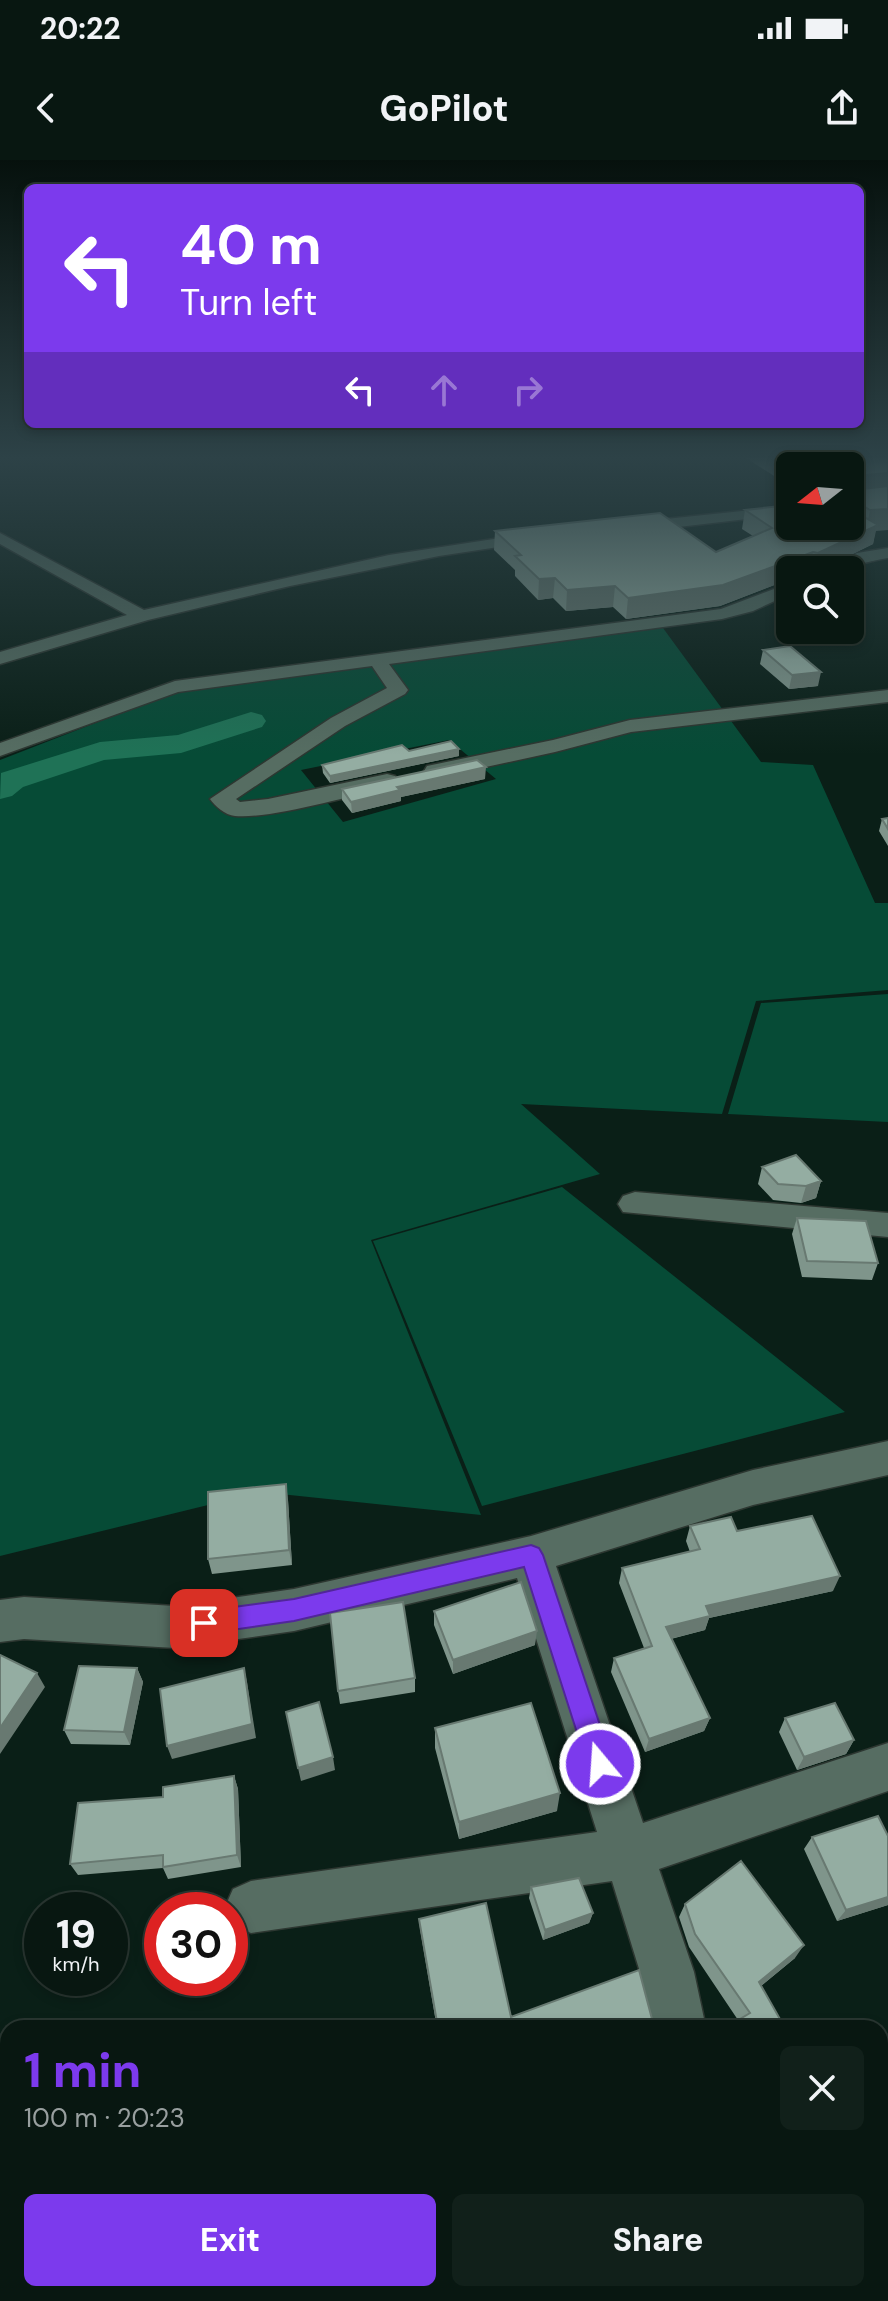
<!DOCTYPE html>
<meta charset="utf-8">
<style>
body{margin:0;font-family:"DM Sans",sans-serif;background:#11201a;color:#f1f3f6;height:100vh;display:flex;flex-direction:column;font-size:30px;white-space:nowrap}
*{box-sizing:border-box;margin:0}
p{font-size:26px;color:#989f9f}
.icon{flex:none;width:44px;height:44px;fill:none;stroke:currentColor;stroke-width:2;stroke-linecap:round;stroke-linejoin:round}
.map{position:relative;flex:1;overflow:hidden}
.sheet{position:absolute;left:0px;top:1860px;width:888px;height:282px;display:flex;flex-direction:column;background:#081711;border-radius:24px 24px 0 0;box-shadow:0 4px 12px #0003,0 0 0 2px #293631}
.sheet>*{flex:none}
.hud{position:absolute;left:24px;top:24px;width:840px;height:244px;border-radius:12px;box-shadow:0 4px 12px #0003,0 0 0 2px #293631;background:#7c3aed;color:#fff;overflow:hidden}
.needle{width:52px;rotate:253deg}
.controls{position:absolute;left:776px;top:292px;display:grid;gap:16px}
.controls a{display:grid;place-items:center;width:88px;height:88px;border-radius:12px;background:#081711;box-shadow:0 4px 12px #0003,0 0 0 2px #293631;font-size:40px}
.speed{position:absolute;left:24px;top:1732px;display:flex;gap:16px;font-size:40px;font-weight:700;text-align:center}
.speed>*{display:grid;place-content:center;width:104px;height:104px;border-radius:50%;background:#081711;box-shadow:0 4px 12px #0003,0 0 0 2px #293631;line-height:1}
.speed small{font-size:20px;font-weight:400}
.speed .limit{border:12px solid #d22;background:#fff;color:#111}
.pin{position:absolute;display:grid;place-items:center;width:68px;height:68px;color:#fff;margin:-34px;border-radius:16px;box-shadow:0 4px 12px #0006}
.me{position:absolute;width:88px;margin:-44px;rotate:342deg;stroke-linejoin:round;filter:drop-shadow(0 0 6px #0008)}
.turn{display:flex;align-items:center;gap:28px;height:168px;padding:0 24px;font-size:36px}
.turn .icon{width:104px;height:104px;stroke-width:2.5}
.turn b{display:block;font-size:56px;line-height:68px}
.lanes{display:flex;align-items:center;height:76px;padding:0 24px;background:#0003;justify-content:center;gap:40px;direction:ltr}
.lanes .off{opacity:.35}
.round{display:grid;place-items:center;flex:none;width:84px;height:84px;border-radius:12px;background:#11201a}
.headline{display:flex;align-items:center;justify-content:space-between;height:136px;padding:0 24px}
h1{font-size:48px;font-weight:800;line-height:60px;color:#7c3aed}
.primary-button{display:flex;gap:16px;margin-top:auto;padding:16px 24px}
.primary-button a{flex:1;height:92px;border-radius:12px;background:#7c3aed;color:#fff;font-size:32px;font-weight:800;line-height:92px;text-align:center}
.primary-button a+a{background:#11201a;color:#f1f3f6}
.status{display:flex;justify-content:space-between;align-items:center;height:56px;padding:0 40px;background:#081711;direction:ltr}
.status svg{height:22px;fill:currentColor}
header{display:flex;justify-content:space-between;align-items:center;height:104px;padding:0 24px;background:#081711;font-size:36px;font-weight:800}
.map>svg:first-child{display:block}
.green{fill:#064b36;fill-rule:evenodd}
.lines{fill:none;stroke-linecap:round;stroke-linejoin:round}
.river{fill:#1f7256;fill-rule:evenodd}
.minor-casing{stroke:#2d3731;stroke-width:3}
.minor{fill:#566d62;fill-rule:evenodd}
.wall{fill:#7f958b}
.shaded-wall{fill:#687971}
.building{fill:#94ada2;stroke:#687971;stroke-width:2}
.route{fill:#7c3aed;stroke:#51269a;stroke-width:2}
</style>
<div class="status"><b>20:22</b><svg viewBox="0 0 49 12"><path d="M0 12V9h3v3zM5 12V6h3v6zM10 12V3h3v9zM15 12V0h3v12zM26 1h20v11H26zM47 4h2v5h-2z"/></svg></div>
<header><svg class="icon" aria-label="back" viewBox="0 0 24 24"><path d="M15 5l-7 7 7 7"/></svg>GoPilot<svg class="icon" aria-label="share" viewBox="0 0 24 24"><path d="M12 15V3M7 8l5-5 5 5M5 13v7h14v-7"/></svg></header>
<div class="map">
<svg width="888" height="2141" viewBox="0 0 888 2141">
<rect width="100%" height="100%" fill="#0a1f17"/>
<path class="green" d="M663,468L761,602L813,605L875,743H888V830L756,841L722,954L521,944L600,1014L371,1080L481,1355L261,1332L0,1396V600L188,527ZM449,580L496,619L343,662L301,610Z
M888,834V962L728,954L761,843Z
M562,1027L845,1252L482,1346L373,1081Z"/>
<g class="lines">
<path class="river" d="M251,552L262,555L266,561L262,567L181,593L104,600L23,627L12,636L0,639L1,613L100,582L178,575Z"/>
<defs>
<path id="minor" d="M790,346V354L627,373L619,368L627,363Z
M539,372L547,377L545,380L439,396L290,426L148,460L0,504V492L127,455L0,384V373L144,450L389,395Z
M888,388V398C865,401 847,410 824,410L857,393Z
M790,423V434L753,451L722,459L389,504L408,530L405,534L345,566L236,639L240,642L268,639L387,614L395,616L398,621L395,626L387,628C348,636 272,659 235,656C225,655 215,646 210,639L331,558L387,528L372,506L178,532L0,596V583L175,521L721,449Z
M888,530V542L631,572L555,592L435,618L424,611L427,606L553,580L630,560Z
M635,1032L888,1053V1077L623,1052L618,1044L623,1036Z
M888,1281V1315L753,1345L556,1406L643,1663L888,1583V1631L659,1709L694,1812L706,1868H650L640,1812L612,1721L251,1773L233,1765L230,1750L225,1747L233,1729L251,1721L597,1672L517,1418L294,1471L175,1488L24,1479L0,1482V1440L24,1437L175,1446L294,1429L531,1376L753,1310Z
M697,2134H759L760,2141H698Z"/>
</defs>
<use href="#minor" class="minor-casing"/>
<use href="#minor" class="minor"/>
</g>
<path class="wall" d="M741,295H888L873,384L820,410H790V419L720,446L626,459L613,447L566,451L553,438L538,440L515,416V410L494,390L495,371L716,392L753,376L742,369L745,350L850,366V306H790V326Z
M763,490L818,526L789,529L760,504Z
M459,596L330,623L323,613L322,605Z
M485,619L401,637V641L352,653L342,640V629Z
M888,658V686L879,671L882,659Z
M762,1007L821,1021L816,1038L801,1043L773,1040L758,1024Z
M797,1058L878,1103L872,1120L802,1117L792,1074Z
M288,1340L292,1405L212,1414L208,1399Z
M690,1366L737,1371L833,1431L709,1458L705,1470L671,1479L710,1558L704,1571L645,1592L611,1512L614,1498L644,1488L619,1423L622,1408L690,1392L686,1381Z
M434,1451L535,1485L453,1514L434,1465Z
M137,1508L143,1522L130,1585L71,1584L64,1570Z
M415,1518V1532L340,1544L338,1531Z
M785,1558L854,1580L846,1594L797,1610L779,1572Z
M435,1568L557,1651L459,1679L435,1588Z
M234,1616L238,1629L241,1707L168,1719L163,1708L78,1715L70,1704L163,1637Z
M888,1676V1745L837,1761L804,1689L812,1677Z
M531,1727L593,1753L589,1763L543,1780L529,1738Z
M685,1744L795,1798L761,1826L785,1868L738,1860L689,1787L679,1757Z
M114,1754L121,1765L118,1816L110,1817V1755Z
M419,1759L511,1857L652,1859L661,1868H437L420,1769Z
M57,1818H100L61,1823Z
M532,2134H662L664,2141H533Z"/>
<path class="shaded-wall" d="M888,313V333L850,337L851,319L854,316Z
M888,349V370L876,371L873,384L820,410H815L818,393L866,371L870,350Z
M813,392L809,410H790V419L720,446L626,459L628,438Z
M555,418L553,438L538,440L539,419Z
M615,426L613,447L566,451L567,430Z
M821,512L818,526L789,529L792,515Z
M459,589V596L330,623V616Z
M486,607L485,619L401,637V641L352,653L351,642L397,627Z
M821,1021L816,1038L801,1043L806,1026Z
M286,1324L288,1340L292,1405L289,1390Z
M840,1416L833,1431L709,1458L705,1470L662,1481L666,1467L706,1446Z
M537,1471L535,1485L453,1514V1500Z
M137,1508L143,1522L130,1585L124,1572Z
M244,1508L247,1522L256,1578L172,1599L167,1586Z
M37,1513L45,1527L0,1594V1568Z
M710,1558L704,1571L645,1592L649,1579Z
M854,1580L846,1594L797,1610L804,1597Z
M333,1597L335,1610L301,1621L298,1608Z
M234,1616L238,1629L241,1707L237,1695Z
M560,1633L557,1651L459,1679V1662Z
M888,1737V1745L837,1761L846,1750Z
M593,1753L589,1763L543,1780L545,1770Z
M114,1754L121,1765L118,1816L111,1806Z
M804,1785L795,1798L751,1834L759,1822Z
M8,2060V2072L0,2068V2062Z
M94,2134H102L103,2141H94Z"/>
<path class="building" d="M777,295H888V313L854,316L851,319L855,330L888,326V349L870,350L850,338V306H795Z
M790,345V366H850V349L878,365L818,393L813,392L723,425L628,438L615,426L567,430L555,418L539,419L515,396L521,395L495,371L660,353L716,392L772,368L745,350Z
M790,486L821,512L792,515L763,490Z
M451,581L459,589L330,616L322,605L402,585L409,591Z
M477,600L486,607L397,627L400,630L351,642L342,629Z
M888,658V669L882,659Z
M796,995L821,1021L806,1026L778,1024L762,1007Z
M797,1058L866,1061L878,1103L807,1101Z
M286,1324L289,1390L208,1399V1332Z
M812,1356L840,1416L706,1446L710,1456L666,1467L710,1558L649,1579L614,1498L652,1486L622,1408L700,1389L690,1366L731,1357L737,1371Z
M521,1422L537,1471L453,1500L434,1451Z
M403,1442L415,1518L338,1531L330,1453Z
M0,1495L37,1513L0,1568Z
M79,1506L137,1508L124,1572L64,1570Z
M244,1508L252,1564L167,1586L160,1529Z
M319,1542L333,1597L298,1608L286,1552Z
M531,1543L560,1633L459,1662L435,1568Z
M835,1543L854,1580L804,1597L785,1558Z
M234,1616L237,1695L163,1707V1695L70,1704L78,1643L163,1637V1627Z
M878,1656L888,1676V1737L846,1750L812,1677Z
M741,1701L804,1785L759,1822L785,1868H725L750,1853L695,1774L685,1744Z
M579,1718L593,1753L545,1770L531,1727Z
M486,1743L511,1857L639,1810L652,1859L659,1862L661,1868H438L419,1759Z
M114,1754L111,1806H110V1755Z
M8,1931V2060L0,2062V1933Z
M888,1977V2094L880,2096V1981Z
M12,2134H94V2141H12Z
M237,2134H286L287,2141H238Z
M383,2134H440L442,2141H384Z
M536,2134H662L664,2141H537Z"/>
<linearGradient id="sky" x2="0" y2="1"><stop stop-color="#06110d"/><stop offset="0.5" stop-color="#2d4247"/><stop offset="1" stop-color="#2d4247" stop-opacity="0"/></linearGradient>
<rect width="888" height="595" fill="url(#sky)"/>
<path class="route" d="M531,1385L539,1388L543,1395L613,1604L609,1613L600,1616L591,1613L587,1604L524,1407L294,1461L204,1474L196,1470L193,1463L196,1455L204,1451L294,1439Z"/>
</svg>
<div class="controls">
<a><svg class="needle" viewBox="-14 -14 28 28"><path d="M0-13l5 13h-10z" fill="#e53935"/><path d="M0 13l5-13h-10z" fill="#989f9f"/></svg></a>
<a><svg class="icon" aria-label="search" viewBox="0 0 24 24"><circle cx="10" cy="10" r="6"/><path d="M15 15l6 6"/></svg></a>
</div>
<div class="speed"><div>19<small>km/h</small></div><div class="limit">30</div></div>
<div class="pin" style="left:204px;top:1463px;background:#d93025"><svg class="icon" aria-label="arrive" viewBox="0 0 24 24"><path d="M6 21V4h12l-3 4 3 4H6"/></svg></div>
<svg class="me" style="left:600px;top:1604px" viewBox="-20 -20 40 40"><circle r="17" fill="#7c3aed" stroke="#fff" stroke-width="3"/><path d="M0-11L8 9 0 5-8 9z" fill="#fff"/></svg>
<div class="hud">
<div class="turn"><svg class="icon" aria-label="left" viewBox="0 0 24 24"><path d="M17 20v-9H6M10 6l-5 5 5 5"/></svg><div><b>40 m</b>Turn left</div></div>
<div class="lanes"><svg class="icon" aria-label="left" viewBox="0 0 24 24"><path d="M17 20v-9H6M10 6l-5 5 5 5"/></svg><svg class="icon off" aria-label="ahead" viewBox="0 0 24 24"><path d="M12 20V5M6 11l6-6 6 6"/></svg><svg class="icon off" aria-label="right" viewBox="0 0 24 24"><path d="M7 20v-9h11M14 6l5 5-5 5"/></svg></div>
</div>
<section class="sheet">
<div class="headline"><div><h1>1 min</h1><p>100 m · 20:23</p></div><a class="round"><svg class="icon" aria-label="close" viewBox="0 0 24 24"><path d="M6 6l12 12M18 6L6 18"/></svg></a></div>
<div class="primary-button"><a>Exit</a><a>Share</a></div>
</section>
</div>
